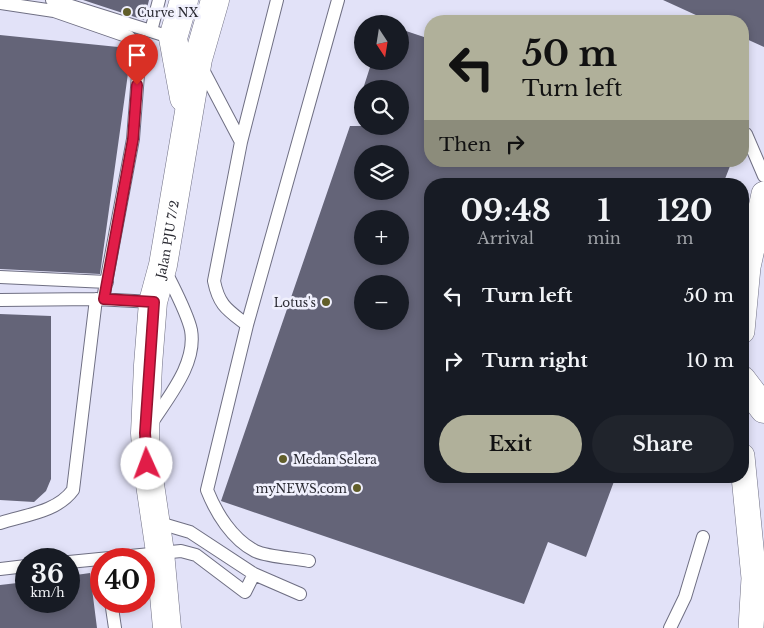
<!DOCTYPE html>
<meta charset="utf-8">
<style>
body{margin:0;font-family:"Libre Baskerville",serif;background:#20242c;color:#f1f3f6;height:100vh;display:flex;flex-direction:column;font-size:19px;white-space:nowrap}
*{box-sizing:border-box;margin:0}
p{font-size:16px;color:#9ea1a6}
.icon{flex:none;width:28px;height:28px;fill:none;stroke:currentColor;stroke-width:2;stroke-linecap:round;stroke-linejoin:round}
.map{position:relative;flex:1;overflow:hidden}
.side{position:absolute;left:424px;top:178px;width:325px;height:305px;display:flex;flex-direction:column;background:#171b24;border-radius:20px;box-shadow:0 2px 8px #0003}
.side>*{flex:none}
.guide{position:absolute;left:424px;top:15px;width:325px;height:152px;border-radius:20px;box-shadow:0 2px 8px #0003;background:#b0b09a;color:#111;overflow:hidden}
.needle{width:32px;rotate:168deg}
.fabs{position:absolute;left:354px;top:15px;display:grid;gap:10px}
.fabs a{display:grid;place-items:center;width:55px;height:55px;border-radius:50%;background:#171b24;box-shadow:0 2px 8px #0003;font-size:25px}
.speed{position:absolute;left:15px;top:548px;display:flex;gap:10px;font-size:25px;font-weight:700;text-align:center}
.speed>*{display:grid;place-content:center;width:65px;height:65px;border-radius:50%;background:#171b24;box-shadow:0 2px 8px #0003;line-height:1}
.speed small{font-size:12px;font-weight:400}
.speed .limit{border:8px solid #d22;background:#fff;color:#111}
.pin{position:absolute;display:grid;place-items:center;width:42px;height:42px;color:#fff;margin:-51px -21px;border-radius:50% 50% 50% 0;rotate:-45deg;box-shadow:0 0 5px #0007}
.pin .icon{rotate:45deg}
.me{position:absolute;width:55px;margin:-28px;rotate:358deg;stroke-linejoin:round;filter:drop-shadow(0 0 4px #0008)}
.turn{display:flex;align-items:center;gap:18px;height:105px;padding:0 15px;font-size:22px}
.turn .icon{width:65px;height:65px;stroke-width:2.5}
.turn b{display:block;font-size:35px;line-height:42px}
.then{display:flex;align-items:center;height:48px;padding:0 15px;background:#0003;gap:10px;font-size:19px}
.eta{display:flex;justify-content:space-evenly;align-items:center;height:85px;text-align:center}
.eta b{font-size:30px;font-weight:700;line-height:35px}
.action{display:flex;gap:10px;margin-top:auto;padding:10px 15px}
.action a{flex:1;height:58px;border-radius:30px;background:#b0b09a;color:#111;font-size:20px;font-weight:700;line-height:58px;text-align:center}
.action a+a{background:#20242c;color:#f1f3f6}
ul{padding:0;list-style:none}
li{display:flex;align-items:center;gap:15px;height:65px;padding:0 15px}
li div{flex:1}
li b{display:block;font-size:19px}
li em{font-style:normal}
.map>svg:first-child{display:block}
.building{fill:#646478;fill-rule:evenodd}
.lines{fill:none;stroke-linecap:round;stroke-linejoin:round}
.service-casing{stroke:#6f6f83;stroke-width:14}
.minor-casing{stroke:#6f6f83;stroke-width:26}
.tertiary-casing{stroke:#6f6f83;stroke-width:29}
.service{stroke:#fff;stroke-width:12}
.minor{stroke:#fff;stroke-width:25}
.tertiary{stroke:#fff;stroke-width:28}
.route-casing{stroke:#92132f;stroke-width:12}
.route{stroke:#e11d48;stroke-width:9}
.poi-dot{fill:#615e2a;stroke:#f0f0fd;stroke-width:2}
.labels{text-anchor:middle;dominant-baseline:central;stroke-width:5;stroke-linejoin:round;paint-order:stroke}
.poi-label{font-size:12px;fill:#2a2a32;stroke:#f0f0fd;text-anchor:start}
.street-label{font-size:12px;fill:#2a2a32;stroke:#f0f0fd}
</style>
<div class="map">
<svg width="764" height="628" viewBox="0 0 764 628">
<rect width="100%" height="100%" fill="#e2e2f8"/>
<path class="building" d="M83,0H149L144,20Z
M663,0H764V47L742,37V21H709Z
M400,29L430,39V161H732L723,184H430V476H616L586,557L548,542L524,604L221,501L350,126H400V89H363L372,61H400ZM362,154H400V191H362ZM362,219H400V256H362ZM362,284H400V321H362Z
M0,35L128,48L131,52L100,274L0,269Z
M0,314L51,316V479L46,491L34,502L0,500Z
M90,573L97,628H0V585L26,582V601H69V576Z"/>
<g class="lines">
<defs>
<path id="service" d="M52,0L173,38
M277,0L241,142L214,281C219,306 228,310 247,325L207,490C216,513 232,539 255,551C267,557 294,558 309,561
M0,3L54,11L129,37L140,49L133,139L103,299
M151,31L159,0
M201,66L241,142
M742,133L746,134L764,176
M0,277L107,282
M0,300L96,299L153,302
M247,325L338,0
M151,424C168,397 197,364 191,330C187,312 173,287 165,270
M156,522L190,532L254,574L300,594
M0,523C25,515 57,512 73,490L96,299
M69,562L181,551L196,555L245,592L254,574
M0,569L26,566
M111,601L115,628
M670,628L685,597L703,537"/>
<path id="minor" d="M742,331L748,267L764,194
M742,456L754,578L751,628"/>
<g id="tertiary">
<path d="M184,0L173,38L184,98"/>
<path d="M742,380L764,409"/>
<path id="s1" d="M167,628L160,552L147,464L145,433L148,365L153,302L163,265L198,59L215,0"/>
</g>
</defs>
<use href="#service" class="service-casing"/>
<use href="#minor" class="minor-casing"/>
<use href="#tertiary" class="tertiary-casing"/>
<use href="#service" class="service"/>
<use href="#minor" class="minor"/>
<use href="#tertiary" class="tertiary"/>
</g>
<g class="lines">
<defs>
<path id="route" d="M137,85L133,139L104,299L154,302L145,433L147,464"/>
</defs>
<use href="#route" class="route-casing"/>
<use href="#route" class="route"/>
</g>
<g class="poi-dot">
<circle cx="127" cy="12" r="5"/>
<circle cx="326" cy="302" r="5"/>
<circle cx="283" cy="459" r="5"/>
<circle cx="357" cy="488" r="5"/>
</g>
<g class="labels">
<g class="poi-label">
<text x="137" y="12">Curve NX</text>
<text x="316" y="302" text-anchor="end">Lotus's</text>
<text x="293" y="459">Medan Selera</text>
<text x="347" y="488" text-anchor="end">myNEWS.com</text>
</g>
<g class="street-label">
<text stroke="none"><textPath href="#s1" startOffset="392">Jalan PJU 7/2</textPath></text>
</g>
</g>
</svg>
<div class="fabs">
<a><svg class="needle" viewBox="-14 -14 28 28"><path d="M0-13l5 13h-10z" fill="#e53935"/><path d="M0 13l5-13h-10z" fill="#9ea1a6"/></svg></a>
<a><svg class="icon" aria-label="search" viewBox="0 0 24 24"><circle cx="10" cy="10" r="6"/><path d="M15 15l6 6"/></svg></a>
<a><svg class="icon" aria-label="layers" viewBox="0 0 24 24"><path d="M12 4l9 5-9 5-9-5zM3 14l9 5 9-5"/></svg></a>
<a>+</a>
<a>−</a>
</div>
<div class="speed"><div>36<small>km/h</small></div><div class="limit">40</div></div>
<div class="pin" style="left:137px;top:85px;background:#d93025"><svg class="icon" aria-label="arrive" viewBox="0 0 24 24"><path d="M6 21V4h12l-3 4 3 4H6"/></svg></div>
<svg class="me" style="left:147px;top:464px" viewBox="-20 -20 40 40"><circle r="19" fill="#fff"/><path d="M0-13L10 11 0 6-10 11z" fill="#e11d48"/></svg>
<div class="guide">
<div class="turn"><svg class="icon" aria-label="left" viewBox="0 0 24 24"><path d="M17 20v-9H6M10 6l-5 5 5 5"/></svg><div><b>50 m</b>Turn left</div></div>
<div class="then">Then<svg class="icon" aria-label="right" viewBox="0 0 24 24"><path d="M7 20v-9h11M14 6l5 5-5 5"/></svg></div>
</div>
<section class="side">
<div class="eta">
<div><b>09:48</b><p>Arrival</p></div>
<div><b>1</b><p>min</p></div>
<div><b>120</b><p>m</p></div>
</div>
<ul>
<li><svg class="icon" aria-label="left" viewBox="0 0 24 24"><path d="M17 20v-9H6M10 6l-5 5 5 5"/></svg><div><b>Turn left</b></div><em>50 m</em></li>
<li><svg class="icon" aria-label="right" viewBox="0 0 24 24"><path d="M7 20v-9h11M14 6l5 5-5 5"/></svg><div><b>Turn right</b></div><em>10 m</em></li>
</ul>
<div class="action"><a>Exit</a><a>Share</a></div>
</section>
</div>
